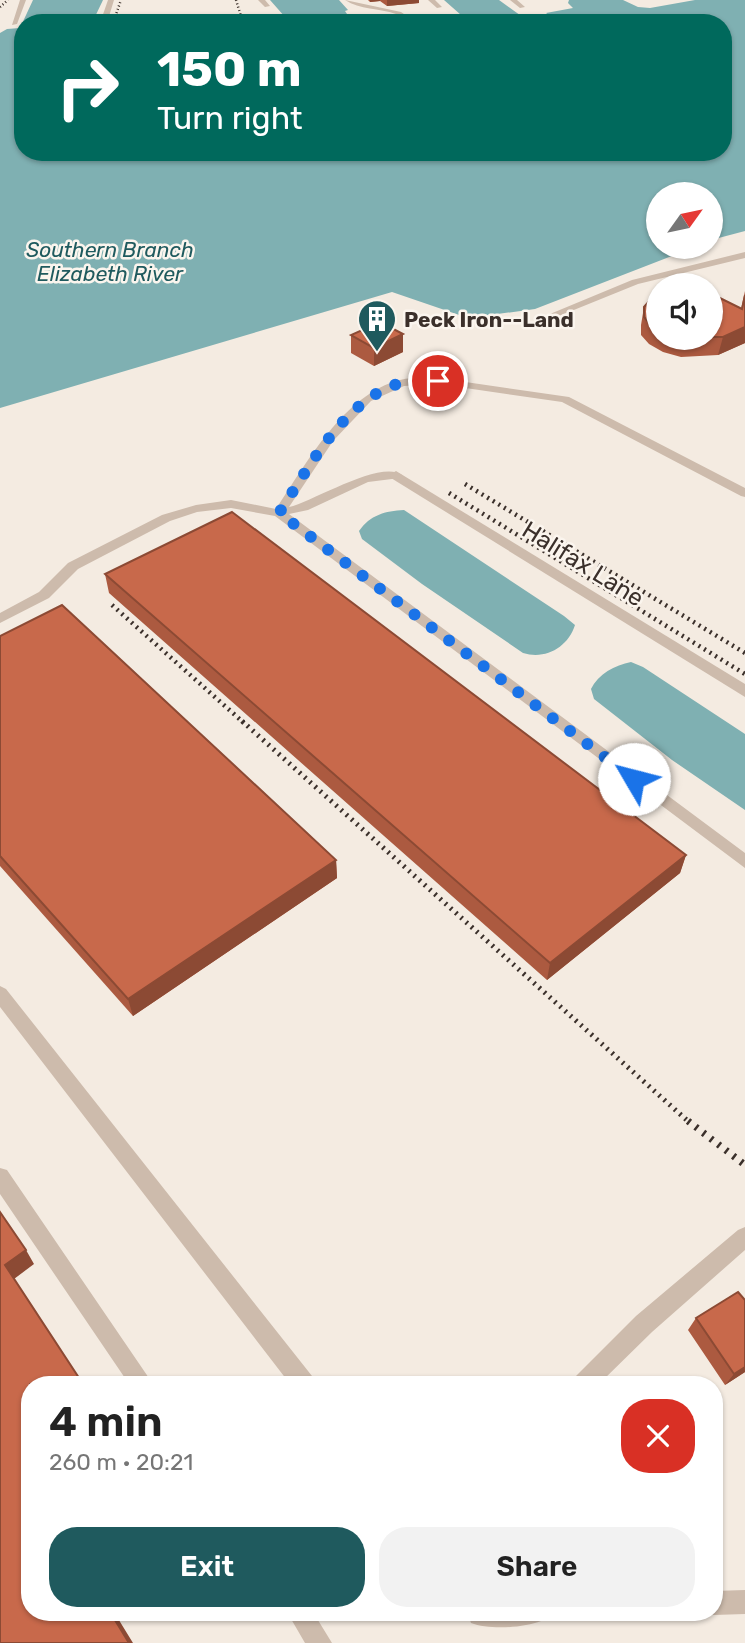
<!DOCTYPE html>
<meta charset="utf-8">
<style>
body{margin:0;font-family:Rubik,sans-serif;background:#f2f2f2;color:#222;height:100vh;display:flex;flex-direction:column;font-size:26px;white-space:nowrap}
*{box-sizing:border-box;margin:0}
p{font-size:23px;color:#767676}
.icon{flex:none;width:38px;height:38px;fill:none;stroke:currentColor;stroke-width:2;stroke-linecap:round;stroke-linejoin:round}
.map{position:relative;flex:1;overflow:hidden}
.sheet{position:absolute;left:21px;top:1376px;width:702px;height:245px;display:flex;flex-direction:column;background:#fff;border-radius:28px;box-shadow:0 2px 5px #0004}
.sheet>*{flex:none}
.banner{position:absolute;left:14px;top:14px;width:718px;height:147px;border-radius:28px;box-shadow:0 2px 5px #0004;background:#00695c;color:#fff;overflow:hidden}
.needle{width:46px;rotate:57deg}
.fabs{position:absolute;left:646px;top:182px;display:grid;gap:14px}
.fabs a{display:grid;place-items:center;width:77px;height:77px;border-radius:50%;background:#fff;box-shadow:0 2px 5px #0004;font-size:35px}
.pin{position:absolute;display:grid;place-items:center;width:60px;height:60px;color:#fff;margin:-30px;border:4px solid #fff;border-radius:50%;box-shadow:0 2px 7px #0007}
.me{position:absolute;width:77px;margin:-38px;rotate:307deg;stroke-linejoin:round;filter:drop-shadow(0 0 5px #0008)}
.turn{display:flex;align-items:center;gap:24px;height:147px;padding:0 28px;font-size:32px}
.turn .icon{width:91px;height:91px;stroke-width:2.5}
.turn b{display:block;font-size:49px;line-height:60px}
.round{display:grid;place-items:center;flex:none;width:74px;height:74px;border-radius:28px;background:#f2f2f2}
.overview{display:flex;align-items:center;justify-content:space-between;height:119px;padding:0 28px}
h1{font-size:42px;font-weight:600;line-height:52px}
.button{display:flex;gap:14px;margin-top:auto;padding:14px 28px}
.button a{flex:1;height:80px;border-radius:28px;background:#1f5a5e;color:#fff;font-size:28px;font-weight:600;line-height:80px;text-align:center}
.button a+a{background:#f2f2f2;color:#222}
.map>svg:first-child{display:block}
.water{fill:#7fb0b2}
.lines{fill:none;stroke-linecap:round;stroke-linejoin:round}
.lane{fill:#cdbbac;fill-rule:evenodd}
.street{fill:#cdbbac;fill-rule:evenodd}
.rail-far3{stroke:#3b302b;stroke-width:2.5;stroke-dasharray:1 2.5;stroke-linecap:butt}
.rail-far2{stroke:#3b302b;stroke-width:4.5;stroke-dasharray:2 4.5;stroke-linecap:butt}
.rail-far1{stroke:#3b302b;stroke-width:5;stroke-dasharray:2 5;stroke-linecap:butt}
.rail{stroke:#3b302b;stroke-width:7;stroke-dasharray:2.5 7;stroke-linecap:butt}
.wall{fill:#ac5a40}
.shaded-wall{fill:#8c4a34}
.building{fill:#c8694b;stroke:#8c4a34;stroke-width:2}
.route{stroke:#1a73e8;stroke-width:12;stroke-dasharray:0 21.6}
.labels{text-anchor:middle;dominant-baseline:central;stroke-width:5;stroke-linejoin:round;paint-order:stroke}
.far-water-label{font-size:21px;font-style:italic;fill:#1f5a5e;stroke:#fbf5ee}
.far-poi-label{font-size:21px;font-weight:bold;fill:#3b302b;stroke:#fbf5ee;text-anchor:start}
.street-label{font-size:24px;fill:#3b302b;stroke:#fbf5ee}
</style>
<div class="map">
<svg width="745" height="1643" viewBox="0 0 745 1643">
<rect width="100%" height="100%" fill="#f4ebe1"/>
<path class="water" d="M33,0H103L92,23H23V152H723V23H551L557,22L546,13L573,8L568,3L569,0H623L638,7L650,8L695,0H745V231L711,240L710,194H658V247H695L535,309L468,318L392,292L0,408V33L7,29L20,28Z
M270,0H339L348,10L345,11L347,14L292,21L347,14L352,18L365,17L374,23H292L289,17H285Z
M444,0H499L531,23H463L457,17L461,15Z
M404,510L564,616L575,625C568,647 546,660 523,653L422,584L362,539L359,531C370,515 385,511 404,510Z
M631,662L643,667L745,734V810L672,760L594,699L591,689C598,674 615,665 631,662Z"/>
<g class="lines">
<path class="lane" d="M20,0H26L17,24L12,25Z
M108,0H114L107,23H100Z
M258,0H265L270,6L265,7Z
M345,0L401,12L417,23C408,23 404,18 396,14C379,8 360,10 345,0Z
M428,0H435L442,7L437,8Z
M510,0H517L525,7L520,8Z
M745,252V258L638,284L559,316L550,314L632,280Z
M438,378L569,397L745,488V497L741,496L562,402L438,384L404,386L371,401L333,441L289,507C314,501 381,459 402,475L400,478L368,482L308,510L289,514L745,853V868L275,516L231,508L197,512L170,521L78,569L49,598L0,623V613L39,592L68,563L162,515L196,505L231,500L276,509C306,464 344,394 400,380C412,377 426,378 438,378Z
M0,986L6,989L312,1376L315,1384H290L0,1007Z
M0,1168L7,1170L153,1384H129L0,1194Z
M745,1227V1250L652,1332L599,1384H573L576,1376L636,1316L738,1230Z
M745,1590V1614L714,1615L706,1612H714V1591Z
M287,1612H313L332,1643H305Z
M467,1612H544L541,1621C523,1628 489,1630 471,1623Z"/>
<path class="street" d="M396,471L745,684V697L391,478L389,475Z"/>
<path class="rail-far3" d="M236,0L243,23
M0,7L8,0
M113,23L121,0"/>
<path class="rail-far2" d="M465,484L745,653
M449,493L745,674
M112,605L244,723"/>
<path class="rail-far1" d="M242,721L690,1123"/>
<path class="rail" d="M688,1121L745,1165"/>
</g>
<path class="wall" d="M368,0H419V3L387,6L380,1L370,2Z
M745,291V343L718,355L681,357L663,352L649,344L641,335V325L644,307L658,296V338H710L741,309Z
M403,334V352L374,366L351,353V335Z
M105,574L686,855L680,873L547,980L109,593Z
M0,636L336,860L337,878L133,1016L0,866Z
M696,1318L745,1372L725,1385L688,1330Z"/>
<path class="shaded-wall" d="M370,0H380V1L370,2Z
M387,0H419V3L387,6Z
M745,327V343L718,355L723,337Z
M403,334V352L374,366V348Z
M686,855L680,873L547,980L550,963Z
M336,860L337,878L133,1016L128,999Z
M26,1250L34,1264L14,1279L5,1265Z
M745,1367V1372L725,1385L734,1374Z
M30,1462V1477L24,1467Z
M110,1612H114L133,1643H129Z
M169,1612H179L174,1616Z"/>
<path class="building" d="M745,295V327L723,337H710V296L718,297L742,309Z
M658,296V329L652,326L644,317V307L651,299Z
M380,322L403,334L374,348L351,335Z
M232,512L686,855L550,963L105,574Z
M62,605L336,860L128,999L0,856V636Z
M0,1212L26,1250L5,1265L83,1384H30V1462L24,1467L30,1477V1612H110L129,1643H0Z
M738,1292L745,1300V1367L734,1374L696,1318Z"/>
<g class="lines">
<path class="route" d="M438,381C426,381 411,380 400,383C343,401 310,466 279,513L634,779"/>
</g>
<defs>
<symbol id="building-pin" viewBox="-11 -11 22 30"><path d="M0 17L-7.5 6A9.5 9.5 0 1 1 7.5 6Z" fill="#1f5a5e" stroke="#fbf5ee"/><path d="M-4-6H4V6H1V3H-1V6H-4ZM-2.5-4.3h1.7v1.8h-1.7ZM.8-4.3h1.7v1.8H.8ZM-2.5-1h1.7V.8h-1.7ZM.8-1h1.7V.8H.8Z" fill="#fff"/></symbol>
</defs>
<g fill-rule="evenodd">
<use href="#building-pin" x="355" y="297" width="44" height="60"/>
</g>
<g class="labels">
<g class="far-water-label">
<text x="110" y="249">Southern Branch<tspan x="110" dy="24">Elizabeth River</tspan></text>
</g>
<g class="far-poi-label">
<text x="404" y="319">Peck Iron--Land</text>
</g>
<g class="street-label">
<text transform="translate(583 564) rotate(32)">Halifax Lane</text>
</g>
</g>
</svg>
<div class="fabs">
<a><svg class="needle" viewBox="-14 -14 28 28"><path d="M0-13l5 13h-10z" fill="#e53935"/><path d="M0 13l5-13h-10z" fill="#767676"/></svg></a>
<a><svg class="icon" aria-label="sound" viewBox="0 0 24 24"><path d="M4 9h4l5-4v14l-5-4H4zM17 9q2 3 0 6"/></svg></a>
</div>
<div class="pin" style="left:438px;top:381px;background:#d93025"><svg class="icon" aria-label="arrive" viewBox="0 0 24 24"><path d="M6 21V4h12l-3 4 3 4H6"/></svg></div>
<svg class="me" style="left:634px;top:779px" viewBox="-20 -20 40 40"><circle r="19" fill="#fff"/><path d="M0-13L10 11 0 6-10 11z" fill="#1a73e8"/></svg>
<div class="banner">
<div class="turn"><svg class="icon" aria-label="right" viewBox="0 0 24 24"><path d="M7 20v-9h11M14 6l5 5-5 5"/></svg><div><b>150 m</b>Turn right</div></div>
</div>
<section class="sheet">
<div class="overview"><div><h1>4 min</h1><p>260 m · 20:21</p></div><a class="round" style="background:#d93025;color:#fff"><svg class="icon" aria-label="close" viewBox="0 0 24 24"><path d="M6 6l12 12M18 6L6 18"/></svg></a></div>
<div class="button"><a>Exit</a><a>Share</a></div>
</section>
</div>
